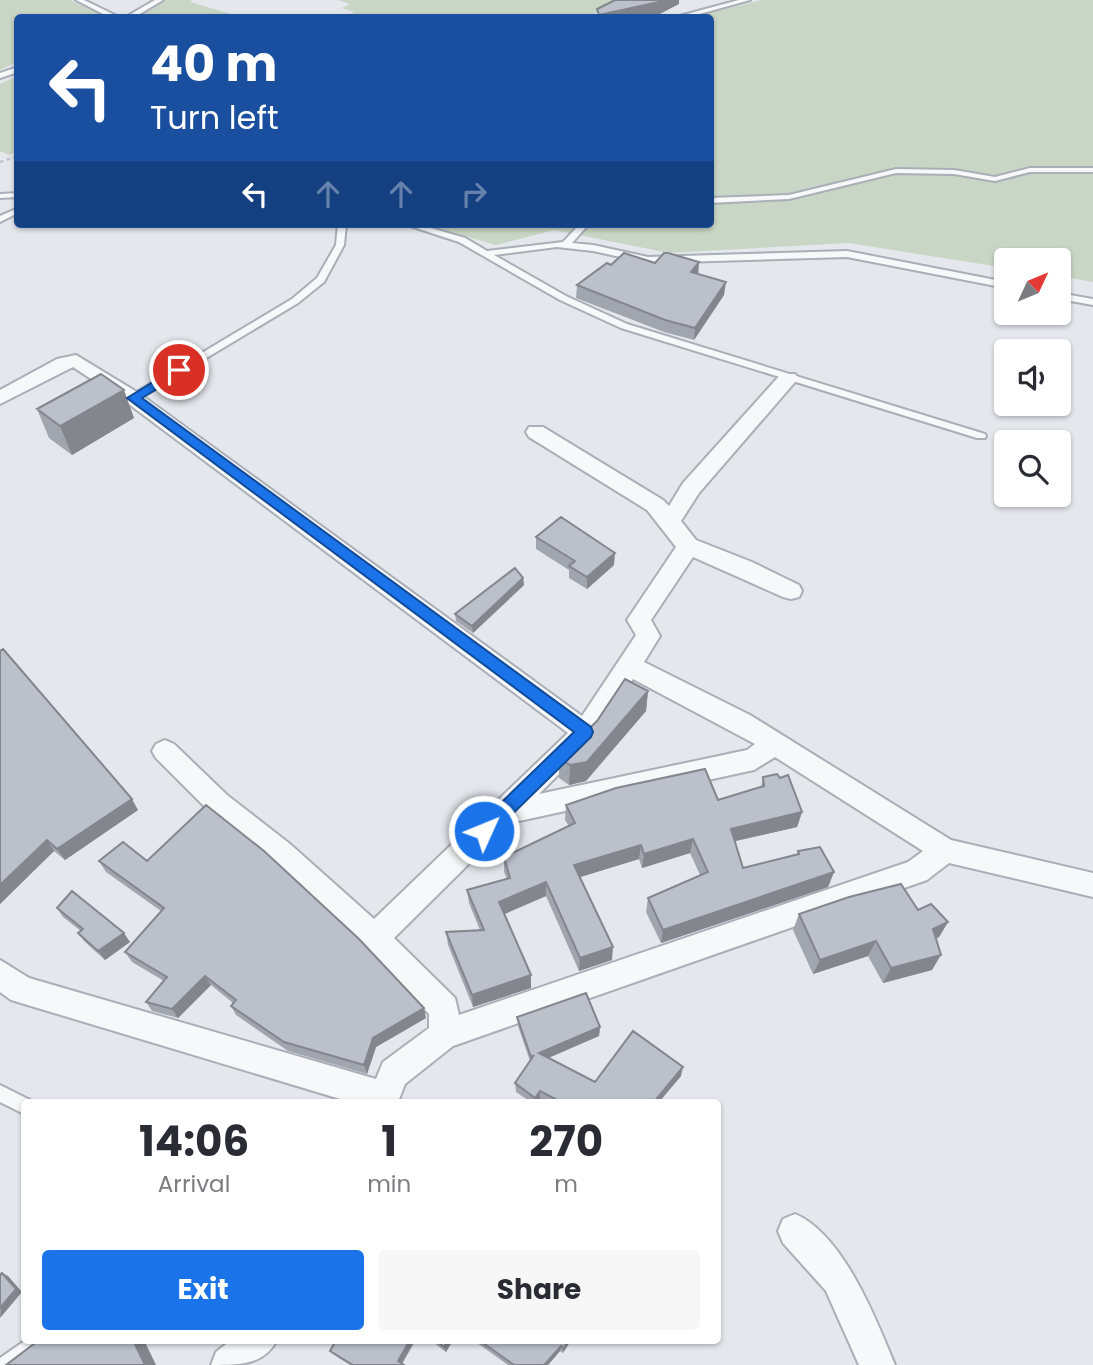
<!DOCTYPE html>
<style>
body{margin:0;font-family:Poppins,sans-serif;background:#f7f7f7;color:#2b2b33;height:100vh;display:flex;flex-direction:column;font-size:26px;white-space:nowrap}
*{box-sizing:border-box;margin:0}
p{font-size:23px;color:#7c7c81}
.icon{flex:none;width:38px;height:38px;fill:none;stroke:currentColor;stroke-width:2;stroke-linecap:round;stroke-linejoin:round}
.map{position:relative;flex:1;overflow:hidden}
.sheet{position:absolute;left:21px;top:1099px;width:700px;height:245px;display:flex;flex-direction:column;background:#fff;border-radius:7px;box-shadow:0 2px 5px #0004}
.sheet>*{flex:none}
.top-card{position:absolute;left:14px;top:14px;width:700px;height:214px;border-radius:7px;box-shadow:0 2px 5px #0004;background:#1a4fa0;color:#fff;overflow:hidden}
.needle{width:46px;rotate:46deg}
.controls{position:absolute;left:994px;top:248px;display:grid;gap:14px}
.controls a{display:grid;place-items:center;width:77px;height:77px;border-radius:7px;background:#fff;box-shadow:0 2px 5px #0004;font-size:35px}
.pin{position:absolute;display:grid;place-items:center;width:60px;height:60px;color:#fff;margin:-30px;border:4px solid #fff;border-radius:50%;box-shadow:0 2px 7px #0007}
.me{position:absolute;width:77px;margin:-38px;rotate:46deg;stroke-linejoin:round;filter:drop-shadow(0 0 5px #0008)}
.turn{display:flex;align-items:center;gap:24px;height:147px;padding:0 21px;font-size:32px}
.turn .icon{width:91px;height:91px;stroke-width:2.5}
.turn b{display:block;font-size:49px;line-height:60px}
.lanes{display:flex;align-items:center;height:66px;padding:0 21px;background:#0003;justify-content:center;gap:35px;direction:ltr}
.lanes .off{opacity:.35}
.eta{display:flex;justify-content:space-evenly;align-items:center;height:119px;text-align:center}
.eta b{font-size:42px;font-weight:700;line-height:49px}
.action{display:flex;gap:14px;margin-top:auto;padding:14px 21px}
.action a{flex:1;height:80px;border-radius:7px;background:#1a73e8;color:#fff;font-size:28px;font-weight:700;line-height:80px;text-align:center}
.action a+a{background:#f7f7f7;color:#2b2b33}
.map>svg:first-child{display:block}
.green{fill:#c9d6c5}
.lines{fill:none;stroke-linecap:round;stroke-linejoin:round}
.service-casing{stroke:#a9aeb7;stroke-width:4}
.minor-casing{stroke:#a9aeb7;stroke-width:4}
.path{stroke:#c2c5cb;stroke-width:2.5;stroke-dasharray:3.5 3.5;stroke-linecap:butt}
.service{fill:#f7f8fa;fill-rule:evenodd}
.minor{fill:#f7f8fa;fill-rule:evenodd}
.wall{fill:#a1a5ae}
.shaded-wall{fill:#83868d}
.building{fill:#bbc0ca;stroke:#83868d;stroke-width:2}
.route{fill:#1a73e8;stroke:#114b97;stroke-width:2}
</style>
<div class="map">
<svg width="1093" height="1365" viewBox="0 0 1093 1365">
<rect width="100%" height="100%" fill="#e4e7ec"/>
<path class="green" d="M0,0H70L107,17L18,18L17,62L0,70Z
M166,0H192L190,2L235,15L138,17Z
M338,0H625L584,18L346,17L354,12L342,8L350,4Z
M762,0H1093V282L1059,276V261H1006V268L849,243L669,253L554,230L496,245L422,224H710V18L693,17Z
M17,76V152L9,155L0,151V84Z"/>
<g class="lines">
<defs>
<path id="service" d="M76,0H84L121,18H111Z
M155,0H163L133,18H124Z
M739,0H750L685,18H672Z
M18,67V72L0,78V73Z
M1030,168H1093V172H1030L995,181L954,174L896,173L789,199L710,203V198L789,195L896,169L954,170L995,177Z
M18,193V197L0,198V194Z
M18,208V213L0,222V216Z
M338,224H346L344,245L324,282L298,303L136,400H130V396L292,299L317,278L336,245Z
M404,224H417L465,238L487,251L563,242L580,224H589L572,243L593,245L648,257L847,251L1006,282V288L847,257L648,263L593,251L557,247L494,255L566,296L627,324L985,434L986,436L985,438H977L621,328L560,300L459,242Z
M1059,293L1093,299V305L1059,299Z
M0,1085L30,1100V1102H24V1114L0,1102Z
M26,1340H52L49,1346L21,1365H0V1358Z"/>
<path id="minor" d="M76,355L140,394L582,716L636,635L627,620L676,547L647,510L529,437L526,432L529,427H543L663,500L669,506L683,483L781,374H795L798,378L795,382L699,493L681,521L696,540L752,562L799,585L802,591L799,597L791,599L783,597L693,557L651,620L660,636L644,662L750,715L951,840L1093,873V897L949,863L927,880L453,1046L405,1084L398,1102H350L11,1000L0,992V960L29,978L376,1079L383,1062L429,1028V1014L364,947L270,860L209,811L156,758L152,751L156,744L165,740L174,744L227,795L290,844L374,919L568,733L126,402L73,367L0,404V390L57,359ZM633,679L755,744L747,750L539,794L594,739ZM775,757L923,851L908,862L459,1015L455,998L394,938L510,823L754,770Z
M795,1214C843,1234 876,1319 895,1365H859L826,1291L783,1243L778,1231L783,1219Z
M231,1340H277C264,1365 240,1365 211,1365L216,1352Z"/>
</defs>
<use href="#service" class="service-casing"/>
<use href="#minor" class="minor-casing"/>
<path class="path" d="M0,162L18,156"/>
<use href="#service" class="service"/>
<use href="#minor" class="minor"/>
</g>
<path class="wall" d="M699,262L698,274L724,295L694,340L664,332L576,298L577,285L655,263Z
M37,409L134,418L72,455L49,438Z
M536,537L614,565L587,589L569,578V570L536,549Z
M523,578L524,585L473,633L456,621L455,614Z
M0,651L138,810L65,860L54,851L0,904Z
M648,691L646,711L586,781L569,785L559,778V758Z
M763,777L802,812L797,827L735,841L743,868L797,854L798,851L834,872L828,887L661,943L646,912L648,898L700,875L690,853L642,868L639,859L580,877L612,960L579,971L546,896L504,914L531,975V988L473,1007L448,945L446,932L480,930L469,903L467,890L507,879L504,872V857L569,826L565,820L566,805L718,800L761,787Z
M99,861H147L426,1018L376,1047L367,1074L288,1051L236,1015L231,1006L233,1003L211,985L178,1018L152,1011L146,1002L164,981L132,962L125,952L161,911L106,872Z
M57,908L130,942L105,960L85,942L78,933L81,931L63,917Z
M799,914L948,922L939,937L936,939L932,970L883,983L868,956L813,974L793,930Z
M517,1017L600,1027L599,1036L548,1058L595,1082L681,1076L659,1102H546L540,1099L538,1102H531L516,1092L515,1083L530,1061L518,1026Z
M330,1340H416L402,1364L404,1365H350L334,1355L330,1351L334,1343Z
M430,1340H453L446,1352Z
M473,1340H571L563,1353L560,1351L548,1365H508Z"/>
<path class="shaded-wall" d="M662,0H679V4L658,15L647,18H599V15Z
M699,262L698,275L691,272Z
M726,282L724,295L694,340L695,328Z
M124,390L134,418L72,455L60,426Z
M615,553L614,565L587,589V577Z
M523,578L524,585L473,633L472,626Z
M648,691L646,711L586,781L569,785L570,765Z
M132,799L138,810L65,860L57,849Z
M802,812L797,827L727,843L731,829Z
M693,839L690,853L642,868L644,854Z
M47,840L54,851L0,904V885Z
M641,845L639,859L574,879V865Z
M834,872L828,887L661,943L663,930Z
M546,882V896L500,916L499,902Z
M948,922L939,937L924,944L933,929Z
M124,933L130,942L105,960L98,951Z
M876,941L868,956L813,974L820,960Z
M613,947L612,960L579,971L580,958Z
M941,955L932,970L883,983L891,968Z
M531,975V988L473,1007L472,995Z
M205,976L211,985L178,1018L172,1009Z
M424,1008L426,1018L376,1047L367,1074L364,1065L373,1038Z
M600,1027L599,1036L539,1062V1053Z
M683,1067L681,1076L659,1102H654Z
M540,1091V1099L538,1102H536L535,1098Z
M2,1273L8,1276L22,1292L0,1318Z
M133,1340H144L156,1365H145Z
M410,1340H415L401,1365L398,1361Z
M448,1340H453L446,1352L444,1347Z
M568,1340H571L563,1353L564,1349Z
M561,1346L560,1351L548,1365H544Z"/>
<path class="building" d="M615,0H662L659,2L599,15L597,9Z
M624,253L655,263L664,253H668L699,262L691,272L726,282L695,328L665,320L577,285L607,263L611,265Z
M101,374L124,390L60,426L37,409Z
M561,517L615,553L587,577L569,566L575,561L536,537Z
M515,568L523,578L472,626L455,614Z
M3,649L132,799L57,849L47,840L0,885V651Z
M625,679L648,691L587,762L570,765L559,758L597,721Z
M705,769L718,800L764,786L763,777L777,774L780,778L788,775L802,812L731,829L743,868L799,854L798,851L820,847L834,872L663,930L648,898L708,872L693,839L644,854L641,845L574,865L613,947L580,958L546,882L499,902L531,975L472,995L446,932L484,930L467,890L510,878L504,857L575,823L566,805L616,788Z
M206,805L264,851L359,939L424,1008L373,1038L364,1065L284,1042L231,1006L236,1000L205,976L172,1009L146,1002L167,977L125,952L164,908L99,861L123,842L147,861Z
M901,884L918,910L931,904L948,922L933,929L941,955L891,968L876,941L820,960L799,914L849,897Z
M72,891L124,933L98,951L78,933L83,929L57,908Z
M586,993L600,1027L539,1053L595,1082L633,1031L683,1067L654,1102H561L540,1091L535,1098L515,1083L534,1055L531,1057L517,1017Z
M2,1273L16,1289L0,1308V1275Z
M39,1340H133L145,1365H6Z
M332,1340H410L398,1361L404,1365H353L330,1351L335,1342Z
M435,1340H448L444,1347Z
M479,1340H568L564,1349L561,1346L544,1365H514Z"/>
<path class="route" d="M179,366L186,370L184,373L142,398L591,727L593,732L591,737L490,836L484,839L477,836L475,831L477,826L574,732L127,398Z"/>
</svg>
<div class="controls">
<a><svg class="needle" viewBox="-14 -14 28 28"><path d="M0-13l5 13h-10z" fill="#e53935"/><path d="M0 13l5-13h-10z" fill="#7c7c81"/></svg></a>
<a><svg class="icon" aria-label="sound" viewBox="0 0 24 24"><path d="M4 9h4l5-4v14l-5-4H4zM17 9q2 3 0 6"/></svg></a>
<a><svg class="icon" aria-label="search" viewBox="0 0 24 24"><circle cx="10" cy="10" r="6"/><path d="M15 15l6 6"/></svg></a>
</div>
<div class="pin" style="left:179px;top:370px;background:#d93025"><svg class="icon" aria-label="arrive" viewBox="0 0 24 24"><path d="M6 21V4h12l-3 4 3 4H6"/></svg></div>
<svg class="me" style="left:484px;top:831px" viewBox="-20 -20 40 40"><circle r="17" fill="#1a73e8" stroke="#fff" stroke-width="3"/><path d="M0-11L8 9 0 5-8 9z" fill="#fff"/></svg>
<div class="top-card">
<div class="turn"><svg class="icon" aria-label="left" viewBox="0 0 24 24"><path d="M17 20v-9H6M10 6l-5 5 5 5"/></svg><div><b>40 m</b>Turn left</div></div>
<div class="lanes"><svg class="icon" aria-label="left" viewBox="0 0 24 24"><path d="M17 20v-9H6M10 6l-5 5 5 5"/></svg><svg class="icon off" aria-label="ahead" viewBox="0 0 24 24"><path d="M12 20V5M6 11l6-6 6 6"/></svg><svg class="icon off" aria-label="ahead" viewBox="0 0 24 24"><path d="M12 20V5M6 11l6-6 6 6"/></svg><svg class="icon off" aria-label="right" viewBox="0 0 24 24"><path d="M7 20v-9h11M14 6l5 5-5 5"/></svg></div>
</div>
<section class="sheet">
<div class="eta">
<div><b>14:06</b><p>Arrival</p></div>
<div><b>1</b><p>min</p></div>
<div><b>270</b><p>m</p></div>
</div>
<div class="action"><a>Exit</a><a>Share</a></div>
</section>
</div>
